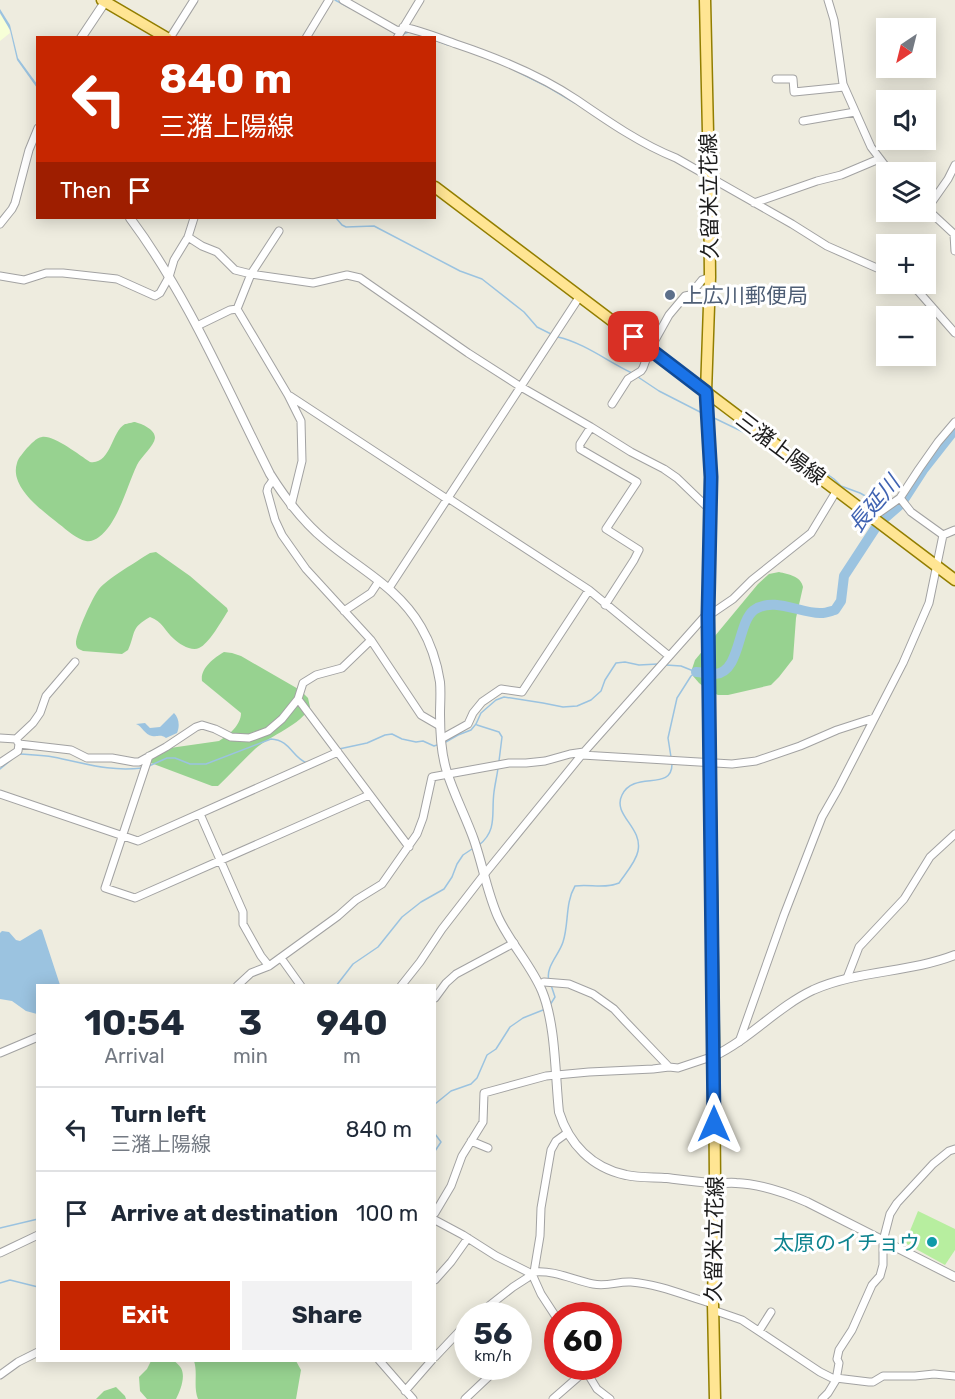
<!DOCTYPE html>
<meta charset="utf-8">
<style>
body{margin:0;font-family:Rubik,"Noto Sans JP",sans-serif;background:#f2f2f3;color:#1f2937;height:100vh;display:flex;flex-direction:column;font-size:22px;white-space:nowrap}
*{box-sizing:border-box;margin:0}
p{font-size:20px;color:#747a83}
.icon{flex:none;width:33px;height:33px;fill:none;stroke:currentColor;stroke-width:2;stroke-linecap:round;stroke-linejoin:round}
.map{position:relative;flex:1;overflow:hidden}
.panel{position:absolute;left:36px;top:984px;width:400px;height:378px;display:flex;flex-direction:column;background:#fff;border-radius:0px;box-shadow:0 3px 15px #0003}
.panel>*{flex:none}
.guide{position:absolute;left:36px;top:36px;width:400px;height:183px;border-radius:0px;box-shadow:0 3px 15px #0003;background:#c62600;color:#fff;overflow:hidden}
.needle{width:39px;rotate:215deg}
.tools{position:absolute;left:876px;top:18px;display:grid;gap:12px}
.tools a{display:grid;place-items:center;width:60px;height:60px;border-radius:0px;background:#fff;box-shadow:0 3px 15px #0003;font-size:30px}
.speed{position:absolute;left:454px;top:1302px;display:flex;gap:12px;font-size:30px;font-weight:700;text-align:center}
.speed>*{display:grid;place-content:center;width:78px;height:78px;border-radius:50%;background:#fff;box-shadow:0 3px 15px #0003;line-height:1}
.speed small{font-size:15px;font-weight:400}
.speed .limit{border:9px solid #d22;background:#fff;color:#111}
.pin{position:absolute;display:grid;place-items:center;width:51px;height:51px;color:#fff;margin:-26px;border-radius:12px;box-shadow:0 3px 9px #0006}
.me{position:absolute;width:66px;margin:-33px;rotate:0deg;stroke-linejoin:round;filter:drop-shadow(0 0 4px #0008)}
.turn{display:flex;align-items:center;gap:21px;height:126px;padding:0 24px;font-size:27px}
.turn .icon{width:78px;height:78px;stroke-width:2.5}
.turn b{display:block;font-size:42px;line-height:51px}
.then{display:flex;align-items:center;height:57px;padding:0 24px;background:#0003;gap:12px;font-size:22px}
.eta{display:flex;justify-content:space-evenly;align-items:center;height:102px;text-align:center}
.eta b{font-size:36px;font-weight:700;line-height:42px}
.primary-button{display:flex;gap:12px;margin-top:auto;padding:12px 24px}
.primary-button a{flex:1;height:69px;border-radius:0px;background:#c62600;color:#fff;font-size:24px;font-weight:700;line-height:69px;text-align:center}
.primary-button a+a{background:#f2f2f3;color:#1f2937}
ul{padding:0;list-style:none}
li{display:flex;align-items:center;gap:18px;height:84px;padding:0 24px;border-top:2px solid #e0e1e3}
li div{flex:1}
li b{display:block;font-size:22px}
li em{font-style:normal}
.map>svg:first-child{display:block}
.education{fill:#f7ffd7}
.grass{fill:#b7ee9f}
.forest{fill:#97d290}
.water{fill:#9bc3e0}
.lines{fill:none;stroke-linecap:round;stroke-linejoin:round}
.stream{stroke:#9bc3e0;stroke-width:1.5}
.river{stroke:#9bc3e0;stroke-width:10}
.minor-casing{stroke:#a2a2a2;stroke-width:9}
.tertiary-casing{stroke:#a2a2a2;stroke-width:10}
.primary-casing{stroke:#927e00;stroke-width:13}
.minor{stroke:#fff;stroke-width:7}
.tertiary{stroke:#fff;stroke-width:8}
.primary{stroke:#ffe593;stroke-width:10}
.route-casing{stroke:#114b97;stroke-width:15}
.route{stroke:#1a73e8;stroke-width:10}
.service-dot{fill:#5c6f8a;stroke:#fff;stroke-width:2}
.culture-dot{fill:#0f9aa8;stroke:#fff;stroke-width:2}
.labels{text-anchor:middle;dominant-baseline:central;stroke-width:6;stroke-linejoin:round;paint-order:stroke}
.street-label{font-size:21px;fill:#1b1b1b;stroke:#fff}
.service-label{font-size:21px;fill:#4e5e75;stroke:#fff;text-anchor:start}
.culture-label{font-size:21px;fill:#0d838f;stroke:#fff;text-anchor:end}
.water-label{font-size:22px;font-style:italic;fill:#4063b2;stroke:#fff}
</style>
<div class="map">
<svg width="955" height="1399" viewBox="0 0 955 1399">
<rect width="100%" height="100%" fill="#eeecdf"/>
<path class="education" d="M0,14L8,26L10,33L0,41Z"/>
<path class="grass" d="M918,1211L955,1229V1250L945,1265L905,1243Z"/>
<path class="forest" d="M135,422C142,424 155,429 155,438C154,446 141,457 137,465C127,486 118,523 99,537C95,540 90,542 86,541C76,539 67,530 59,524C43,511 9,487 17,463C18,458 24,452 27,448C31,444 36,438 42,437C54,435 79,455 90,462C111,465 111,432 125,424C127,424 133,422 135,422Z
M156,552L190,576L227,608L228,611C222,620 209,644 199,648C192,652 179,644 174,639C164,630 163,622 150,617C130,628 136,633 128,650L122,654L83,651C79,649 77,649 76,644C75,636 93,596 99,589C107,579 133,564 145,556L150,553Z
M779,572C788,574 801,576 803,587L796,618L793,659L779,677L771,685L728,695H718L709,691L699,683L693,676L692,669L695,660L758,584L769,574Z
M224,652L232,653L241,656L300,690L308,698L310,707C301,725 271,735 255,749C242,761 231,774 218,786H212L151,763L144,758L149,751L219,741C229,735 241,725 241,713L202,681C200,668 214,658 224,652Z
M151,1361H174C176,1362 180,1366 181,1368C186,1377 180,1391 176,1399H147L140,1391L139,1377L147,1369Z
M194,1361H296L301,1370L296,1399H198C193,1386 198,1373 194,1361Z
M116,1387L125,1396L126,1399H96L104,1391Z"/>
<path class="water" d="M0,9L10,25L18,58L37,84V88L17,60L10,30L0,13Z
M174,713C179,718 180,726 177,733L166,738C160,734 159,737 152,736C145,735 142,726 136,724L145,723L150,728L160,727Z
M40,929L42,930L60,985L38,986L37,1014L26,1011L12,1001L0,999V933L2,931L9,932L16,940L20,941Z"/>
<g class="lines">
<path class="stream" d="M335,0L350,8
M403,34L409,32L416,34
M435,40L448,45
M514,70L548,87L575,103
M336,218L342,225L346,227L374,226L460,271L482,279L524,312L537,327L551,334
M558,337C584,343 607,361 632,373
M638,377L659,391L702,413
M712,417L764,442
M807,462L813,464L834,479L841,486L860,493L876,502L892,500
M666,665L681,666L696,672L691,676L677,698L668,738L671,757
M477,725L499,732L502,737L499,761
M444,743L458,735L471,730L476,724L481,713L496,700L504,697L543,703L563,707L577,706L591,700L601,691L605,680L616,663L625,662L639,665L658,664
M339,749L367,743L385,735L392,734L402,739L416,742L423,741L434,746L437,745
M20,754C31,755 42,755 53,757C85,763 108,772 142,768
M149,766L167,758H175L190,764H206L271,739C291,740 292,758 307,763
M0,769L11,760
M479,845C498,830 491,813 494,792C495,784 497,776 498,768
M549,981C545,967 559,955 563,942C569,924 565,903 575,886C590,884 605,889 619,883C625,874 636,862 638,851C643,827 612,815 622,795C634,770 672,792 672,764
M336,986L353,964L378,947L402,917L421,902L444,889L452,877L457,864L463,855L472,849
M550,1005L555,997L551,985
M435,1104L451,1091L471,1084L477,1078L487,1055L496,1049L510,1027L523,1018L543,1010
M435,1134L441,1142L435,1151
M0,1228L38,1219
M0,1283L10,1280L38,1287"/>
<path class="river" d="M696,672C702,672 709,675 715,674C741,672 737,623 754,610C774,596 801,614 821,613C826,613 831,611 835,610L841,601L844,576L878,524L901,504L923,470L955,429"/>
<defs>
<path id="minor" d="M343,0L396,30L401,31
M828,0L834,20L843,84L871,147L890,172
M403,27C422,31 439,38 456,44C498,58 540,75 577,100C609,122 641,144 676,158L792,224L827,246L886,272
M170,38L194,0
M306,38L329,0
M397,38L420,0
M776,79H793L794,92L844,87
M803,121L855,112
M754,203L817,181L841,175L879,159
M926,208L954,234L955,251
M927,209L948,179L955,165
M0,224L12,209L15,203L29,150L38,128
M279,231L251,274L237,309L288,395L301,421L302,461L291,506
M188,237L202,246L217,252L235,270L251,274L313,283L347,275L360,278L468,353L521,387L591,427L631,452L664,469L677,478L705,505L710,507
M0,276L24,280L46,273H63L117,279L155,296L160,293L169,277L174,260L188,237L194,218
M908,284L918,291L955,333
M197,326L230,310L237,309
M290,396L447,499
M612,404L628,379L641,371L643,368L650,349L669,315L685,296L690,295L702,280L710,277
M591,427L580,444V449L637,482L606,529L639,550L634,560L605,605
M273,480L268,487L267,491L275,520L282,535L306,569L371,640L421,715L440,726
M448,498L589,590L669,656
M900,498L911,512L943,535
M873,517L900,498L919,469L938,442L955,422
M943,535L955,530
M389,588L580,296
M344,611L371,593L379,581
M298,699L409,847
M0,738L16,739L33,723L40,713L46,696L75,662
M16,739L19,744L71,750L87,758H112L134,762H139L166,747L196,727L202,725L215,729L231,737L249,738L268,731L282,719L298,699L303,683L316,675L342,668L371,640
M441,739L468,724L473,713L482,702L501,689L522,692L589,590
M582,755L732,764L756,761L800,746L837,730L874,718
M149,756L105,888L135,898L369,795
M0,763L18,751L19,744
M0,794L138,841L338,752
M200,814L243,912V924L261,956L269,966
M281,958L301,986
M847,978L859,947L904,899L930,857L955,834
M544,982L569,984L593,994L614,1009L625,1021L669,1067
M237,986L251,973L269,966L338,916L356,900L382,884L417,834L423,818L432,777L509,763H526L545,761L570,754L584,752
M401,986L420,962L442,929L483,876L584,752L705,616H708L733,599L752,580L811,533L837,490
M435,998L446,983L456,974L514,943
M739,1042L784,915L822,817L838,789L903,663L929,603L943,535
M0,1053L38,1037
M471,1141L488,1148
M435,1213L451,1186L462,1156L483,1122L484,1093L546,1076L589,1072L653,1069L669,1067L678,1068L714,1056
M435,1220L463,1235L496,1256L532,1274L541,1294L558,1320
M0,1253L38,1235
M534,1272C555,1270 573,1280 593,1284C608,1287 618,1281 631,1282C658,1284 686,1296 713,1304
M435,1280L451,1262L468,1238
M713,1310L742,1320L820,1372L836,1380
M476,1316L513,1287L527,1278L534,1272L540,1236L541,1208L551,1150L556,1141L567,1133
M759,1331L771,1312
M435,1357L468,1322
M379,1360L413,1399
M583,1366L597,1389L610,1399
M0,1375L18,1362L38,1352
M836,1378L869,1382H873L883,1376H915L934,1374L955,1376
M405,1391L432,1360
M465,1399L500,1366
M553,1399L585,1371
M822,1399L828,1393L836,1380L839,1363L837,1359L839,1350L852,1330L872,1285L880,1276L883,1265V1241L890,1214L897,1203L933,1164L949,1151L955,1149"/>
<path id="tertiary" d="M81,38L105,2
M130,218C188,296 226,387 270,474C285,498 302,521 325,540C359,569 398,587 421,627C431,644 437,663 440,682C441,693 440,704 440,714C440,734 441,754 447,772C454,795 466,817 474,840C483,866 487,892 498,917C510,943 531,965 542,991C556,1025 555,1076 559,1112C569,1144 592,1168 626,1175C639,1178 654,1177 667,1178C683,1180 698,1182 713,1183C721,1184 729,1182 736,1183C761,1184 784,1192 807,1202L955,1277
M714,1056C750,1039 777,1007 813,990C858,970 909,973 955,955"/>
<path id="primary" d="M102,0L167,38
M705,0L709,177L710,277L706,392L711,477L708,616L714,1056L715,1183L713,1304L715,1399
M435,187L955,580"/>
</defs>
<use href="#minor" class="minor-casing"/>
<use href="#tertiary" class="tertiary-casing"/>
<use href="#primary" class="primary-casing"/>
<use href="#minor" class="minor"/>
<use href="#tertiary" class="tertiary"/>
<use href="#primary" class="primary"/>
</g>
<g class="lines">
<defs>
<path id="route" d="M634,337L706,392L711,477L708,616L714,1124"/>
</defs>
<use href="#route" class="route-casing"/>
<use href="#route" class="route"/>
</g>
<circle class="service-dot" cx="670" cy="295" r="6"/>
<circle class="culture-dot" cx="932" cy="1242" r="6"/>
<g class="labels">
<g class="street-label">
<text transform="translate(709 196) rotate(-91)">久留米立花線</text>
<text transform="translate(781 448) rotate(37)">三潴上陽線</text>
<text transform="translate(714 1239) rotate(-89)">久留米立花線</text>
</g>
<g class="service-label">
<text x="682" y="295">上広川郵便局</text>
</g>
<g class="culture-label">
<text x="920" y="1242">太原のイチョウ</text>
</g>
<g class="water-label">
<text transform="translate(874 504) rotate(-50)">長延川</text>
</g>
</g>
</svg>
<div class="tools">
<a><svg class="needle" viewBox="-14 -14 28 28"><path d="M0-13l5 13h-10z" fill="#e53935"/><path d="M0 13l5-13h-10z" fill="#747a83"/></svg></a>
<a><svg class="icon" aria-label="sound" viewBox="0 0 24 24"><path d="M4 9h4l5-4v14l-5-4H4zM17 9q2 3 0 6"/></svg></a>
<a><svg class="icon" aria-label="layers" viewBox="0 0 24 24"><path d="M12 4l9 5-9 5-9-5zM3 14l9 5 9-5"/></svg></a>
<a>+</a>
<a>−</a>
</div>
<div class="speed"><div>56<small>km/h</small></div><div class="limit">60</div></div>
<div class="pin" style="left:634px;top:337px;background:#d93025"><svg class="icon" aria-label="arrive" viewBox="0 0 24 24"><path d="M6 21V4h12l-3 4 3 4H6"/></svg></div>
<svg class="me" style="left:714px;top:1124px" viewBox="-20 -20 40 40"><path d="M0-17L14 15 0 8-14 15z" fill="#1a73e8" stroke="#fff" stroke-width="4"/></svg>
<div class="guide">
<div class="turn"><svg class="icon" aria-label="left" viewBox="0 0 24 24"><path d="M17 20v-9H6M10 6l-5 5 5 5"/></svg><div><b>840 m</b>三潴上陽線</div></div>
<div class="then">Then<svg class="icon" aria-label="arrive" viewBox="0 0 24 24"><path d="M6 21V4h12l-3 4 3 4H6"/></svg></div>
</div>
<section class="panel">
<div class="eta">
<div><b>10:54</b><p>Arrival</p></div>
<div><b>3</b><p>min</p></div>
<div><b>940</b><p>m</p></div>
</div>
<ul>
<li><svg class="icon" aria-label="left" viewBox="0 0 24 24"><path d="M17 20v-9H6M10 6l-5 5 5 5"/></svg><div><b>Turn left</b><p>三潴上陽線</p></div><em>840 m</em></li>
<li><svg class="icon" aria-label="arrive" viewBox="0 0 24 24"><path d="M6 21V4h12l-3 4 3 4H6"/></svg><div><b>Arrive at destination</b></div><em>100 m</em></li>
</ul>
<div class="primary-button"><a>Exit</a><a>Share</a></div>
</section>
</div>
